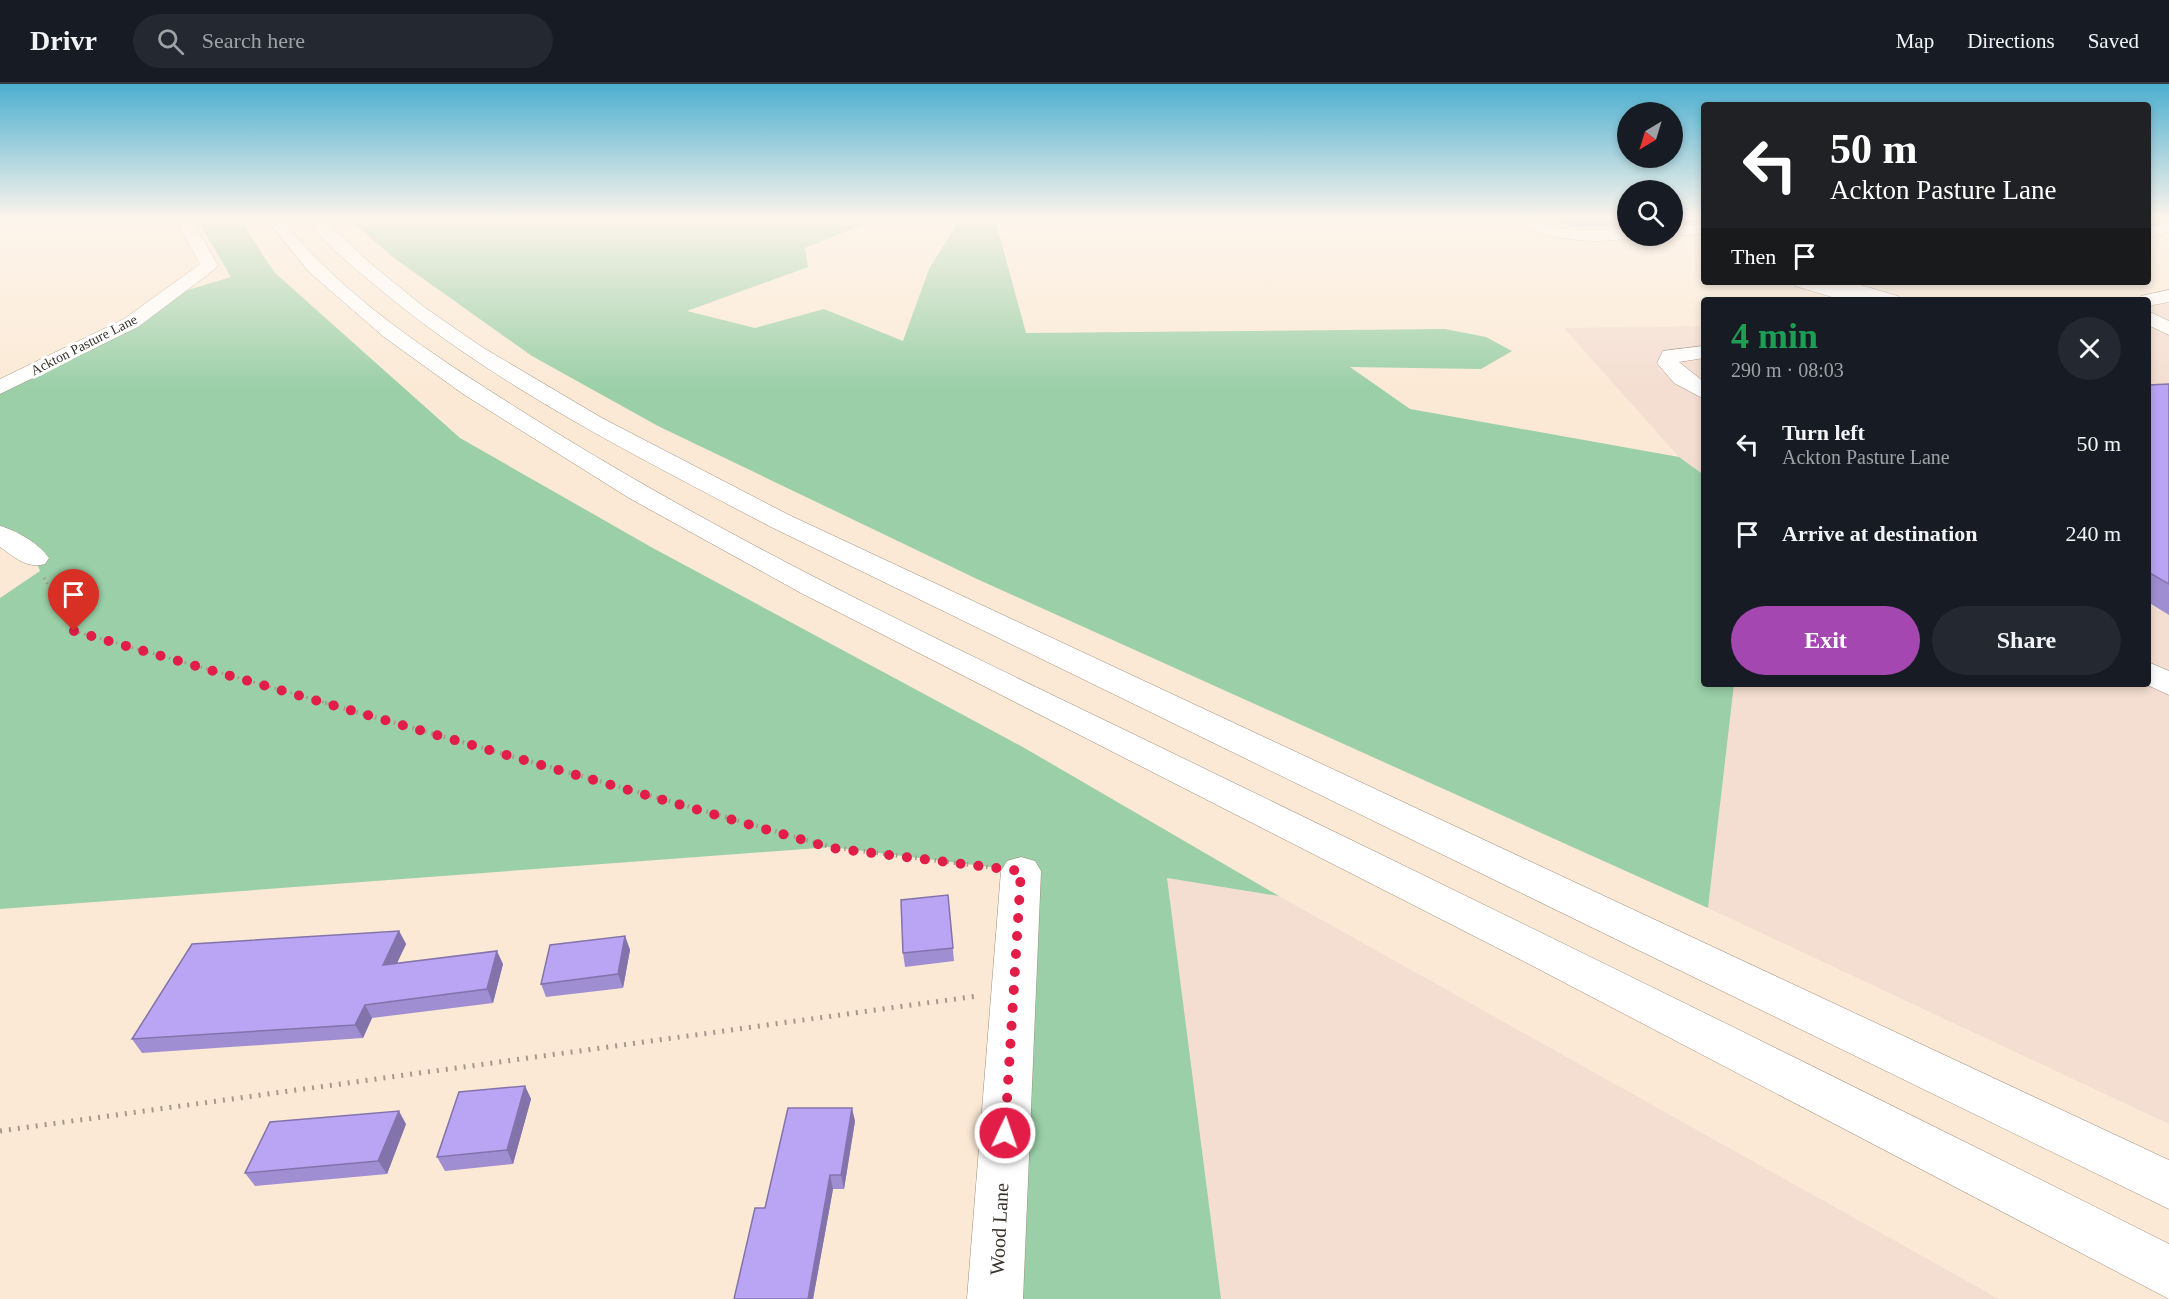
<!DOCTYPE html>
<meta charset="utf-8">
<style>
body{margin:0;font-family:Georgia,serif;background:#242831;color:#f1f3f6;height:100vh;display:flex;flex-direction:column;font-size:22px;white-space:nowrap}
*{box-sizing:border-box;margin:0}
p{font-size:20px;color:#9ea1a6}
.icon{flex:none;width:33px;height:33px;fill:none;stroke:currentColor;stroke-width:2;stroke-linecap:round;stroke-linejoin:round}
.map{position:relative;flex:1;overflow:hidden}
.sheet{position:absolute;left:1701px;top:213px;width:450px;height:390px;display:flex;flex-direction:column;background:#171b24;border-radius:6px;box-shadow:0 3px 9px #0003}
.sheet>*{flex:none}
.guide{position:absolute;left:1701px;top:18px;width:450px;height:183px;border-radius:6px;box-shadow:0 3px 9px #0003;background:#202124;color:#fff;overflow:hidden}
.needle{width:39px;rotate:218deg}
.buttons{position:absolute;left:1617px;top:18px;display:grid;gap:12px}
.buttons a{display:grid;place-items:center;width:66px;height:66px;border-radius:50%;background:#171b24;box-shadow:0 3px 9px #0003;font-size:30px}
.pin{position:absolute;display:grid;place-items:center;width:51px;height:51px;color:#fff;margin:-62px -26px;border-radius:50% 50% 50% 0;rotate:-45deg;box-shadow:0 0 6px #0007}
.pin .icon{rotate:45deg}
.me{position:absolute;width:66px;margin:-33px;rotate:3deg;stroke-linejoin:round;filter:drop-shadow(0 0 4px #0008)}
.turn{display:flex;align-items:center;gap:21px;height:126px;padding:0 30px;font-size:27px}
.turn .icon{width:78px;height:78px;stroke-width:2.5}
.turn b{display:block;font-size:42px;line-height:51px}
.then{display:flex;align-items:center;height:57px;padding:0 30px;background:#0003;gap:12px;font-size:22px}
.round{display:grid;place-items:center;flex:none;width:63px;height:63px;border-radius:32px;background:#242831}
.head{display:flex;align-items:center;justify-content:space-between;height:102px;padding:0 30px}
h1{font-size:36px;font-weight:700;line-height:45px;color:#1e9e55}
.button{display:flex;gap:12px;margin-top:auto;padding:12px 30px}
.button a{flex:1;height:69px;border-radius:36px;background:#a547b1;color:#fff;font-size:24px;font-weight:700;line-height:69px;text-align:center}
.button a+a{background:#242831;color:#f1f3f6}
ul{padding:0;list-style:none}
li{display:flex;align-items:center;gap:18px;height:90px;padding:0 30px}
li div{flex:1}
li b{display:block;font-size:22px}
li em{font-style:normal}
header{display:flex;align-items:center;gap:36px;box-sizing:border-box;height:84px;padding:0 30px;background:#171b24;border-bottom:2px solid #363941}
header strong{font-size:28px}
nav{display:flex;gap:33px;margin-inline-start:auto;font-size:21px}
.search{width:420px;height:54px;background:#242831;display:flex;align-items:center;gap:15px;box-sizing:border-box;padding:0 21px;border-radius:33px;color:#9ea1a6;font-size:22px}
.map>svg:first-child{display:block}
.commercial{fill:#f4ddd1}
.green{fill:#9acfa7}
.lines{fill:none;stroke-linecap:round;stroke-linejoin:round}
.minor-casing{stroke:#9e8e7c;stroke-width:1}
.highway-casing{stroke:#9e8e7c;stroke-width:1}
.path-far2{stroke:#a6998b;stroke-width:3;stroke-dasharray:1.5 4;stroke-linecap:butt}
.path-far1{stroke:#a6998b;stroke-width:4.5;stroke-dasharray:1.5 5;stroke-linecap:butt}
.path{stroke:#a6998b;stroke-width:5;stroke-dasharray:2 7;stroke-linecap:butt}
.minor{fill:#fff;fill-rule:evenodd}
.highway{fill:#fff;fill-rule:evenodd}
.wall{fill:#9f8ed2}
.shaded-wall{fill:#8274ab}
.building{fill:#b9a5f4;stroke:#8274ab;stroke-width:1.5}
.route{stroke:#e11d48;stroke-width:10;stroke-dasharray:0 18}
.labels{text-anchor:middle;dominant-baseline:central;stroke-width:6;stroke-linejoin:round;paint-order:stroke}
.far-street-label{font-size:14px;fill:#39322b;stroke:#fff}
.near-street-label{font-size:20px;fill:#39322b;stroke:#fff}
</style>
<header>
<strong>Drivr</strong>
<div class="search"><svg class="icon" aria-label="search" viewBox="0 0 24 24"><circle cx="10" cy="10" r="6"/><path d="M15 15l6 6"/></svg>Search here</div>
<nav><a>Map</a><a>Directions</a><a>Saved</a></nav>
</header>
<div class="map">
<svg width="2169" height="1215" viewBox="0 0 2169 1215">
<rect width="100%" height="100%" fill="#fbe9d5"/>
<path class="commercial" d="M2148,217L2169,220V1040L1708,824L1734,600H2148Z
M1704,242V391L1679,373L1564,244Z
M1167,794L1279,812L1999,1215H1172Z"/>
<path class="green" d="M197,135H240L274,188L460,354L651,463L1021,662L1279,812L1167,794L1221,1215H985L1021,787L831,763L0,825V514L40,487L35,474L0,450V304L178,209L231,193Z
M349,135H876L805,164L808,183L687,227L755,244L824,225L903,257L929,185L960,135H995L1026,249L1445,245L1486,253L1512,267L1481,285L1350,283L1410,325L1679,373L1704,391V600H1734L1708,824L977,495L658,342L532,272L394,174Z"/>
<g class="lines">
<defs>
<path id="minor" d="M175,135H191L218,181L215,185L138,243L0,310V295L124,235L200,180Z
M1516,135C1538,134 1542,141 1561,144C1583,148 1606,145 1628,144V152H1634C1610,162 1534,157 1516,135Z
M2169,138V148L2148,153V143Z
M1704,140V150L1672,152H1671L1672,142Z
M1792,198H1821L1832,201L1834,198H1850L1898,212L1900,216H1842L1795,202Z
M2169,206V218L2148,222V216H2139L2141,212Z
M2148,227L2169,237V251L2148,241Z
M1704,262V274L1679,278L1704,298V315L1674,299L1657,279L1663,267Z
M0,442C16,446 40,460 49,474L45,480C26,485 15,473 0,463Z
M2148,578L2169,587V611L2145,600H2148Z
M1021,773L1035,777L1041,787L1023,1215H967L1001,787L1007,777Z"/>
<path id="highway" d="M266,135H282C345,215 432,270 517,324C721,454 941,557 1158,662C1496,826 1833,991 2169,1160V1215L1527,879L801,509L629,414L463,310L384,253L309,188Z
M306,135H323L370,179L424,223L482,263L602,334L787,430L2169,1076V1125L769,442C635,371 499,304 382,207C357,186 326,162 306,135Z"/>
</defs>
<use href="#minor" class="minor-casing"/>
<use href="#highway" class="highway-casing"/>
<path class="path-far2" d="M44,494L74,547L330,620"/>
<path class="path-far1" d="M325,619L831,763L988,783"/>
<path class="path" d="M0,1047L977,912"/>
<use href="#minor" class="minor"/>
<use href="#highway" class="highway"/>
</g>
<path class="wall" d="M1556,135H1628V142L1570,143Z
M1672,135H1704V138L1672,140Z
M2169,300V531L2148,518V301Z
M948,811L954,877L905,883L903,869Z
M399,847L406,860L397,879L503,880L493,919L372,934L363,954L142,969L132,955Z
M625,852L630,866L623,904L546,913L541,900Z
M525,1002L531,1015L513,1080L445,1087L437,1073Z
M855,1037L844,1105H833L813,1215L765,1124Z
M406,1040L387,1090L255,1102L245,1089Z"/>
<path class="shaded-wall" d="M399,847L406,860L390,894L383,881Z
M625,852L630,866L623,904L618,890Z
M497,867L503,880L493,919L487,905Z
M365,921L372,934L363,954L355,941Z
M525,1002L531,1015L513,1080L507,1066Z
M852,1024L855,1037L844,1105L841,1091Z
M399,1027L406,1040L387,1090L378,1077Z
M830,1091L833,1105L813,1215H808Z"/>
<path class="building" d="M2169,300V500L2148,488V301Z
M948,811L953,864L903,869L901,816Z
M399,847L383,881L497,867L487,905L365,921L355,941L132,955L192,860Z
M625,852L618,890L541,900L550,861Z
M525,1002L507,1066L437,1073L459,1008Z
M788,1024H852L841,1091H830L808,1215H734L755,1124H765Z
M399,1027L378,1077L245,1089L270,1038Z"/>
<linearGradient id="sky" x2="0" y2="1"><stop stop-color="#4dafd0"/><stop offset="0.44" stop-color="#fdf5ec"/><stop offset="1" stop-color="#fdf5ec" stop-opacity="0"/></linearGradient>
<rect width="2169" height="305" fill="url(#sky)"/>
<g class="lines">
<path class="route" d="M74,547L831,764L1021,787L1005,1049"/>
</g>
<g class="labels">
<g class="far-street-label">
<text transform="translate(84 261) rotate(-27)">Ackton Pasture Lane</text>
</g>
<g class="near-street-label">
<text transform="translate(999 1145) rotate(-87)">Wood Lane</text>
</g>
</g>
</svg>
<div class="buttons">
<a><svg class="needle" viewBox="-14 -14 28 28"><path d="M0-13l5 13h-10z" fill="#e53935"/><path d="M0 13l5-13h-10z" fill="#9ea1a6"/></svg></a>
<a><svg class="icon" aria-label="search" viewBox="0 0 24 24"><circle cx="10" cy="10" r="6"/><path d="M15 15l6 6"/></svg></a>
</div>
<div class="pin" style="left:74px;top:547px;background:#d93025"><svg class="icon" aria-label="arrive" viewBox="0 0 24 24"><path d="M6 21V4h12l-3 4 3 4H6"/></svg></div>
<svg class="me" style="left:1005px;top:1049px" viewBox="-20 -20 40 40"><circle r="17" fill="#e11d48" stroke="#fff" stroke-width="3"/><path d="M0-11L8 9 0 5-8 9z" fill="#fff"/></svg>
<div class="guide">
<div class="turn"><svg class="icon" aria-label="left" viewBox="0 0 24 24"><path d="M17 20v-9H6M10 6l-5 5 5 5"/></svg><div><b>50 m</b>Ackton Pasture Lane</div></div>
<div class="then">Then<svg class="icon" aria-label="arrive" viewBox="0 0 24 24"><path d="M6 21V4h12l-3 4 3 4H6"/></svg></div>
</div>
<section class="sheet">
<div class="head"><div><h1>4 min</h1><p>290 m · 08:03</p></div><a class="round"><svg class="icon" aria-label="close" viewBox="0 0 24 24"><path d="M6 6l12 12M18 6L6 18"/></svg></a></div>
<ul>
<li><svg class="icon" aria-label="left" viewBox="0 0 24 24"><path d="M17 20v-9H6M10 6l-5 5 5 5"/></svg><div><b>Turn left</b><p>Ackton Pasture Lane</p></div><em>50 m</em></li>
<li><svg class="icon" aria-label="arrive" viewBox="0 0 24 24"><path d="M6 21V4h12l-3 4 3 4H6"/></svg><div><b>Arrive at destination</b></div><em>240 m</em></li>
</ul>
<div class="button"><a>Exit</a><a>Share</a></div>
</section>
</div>
